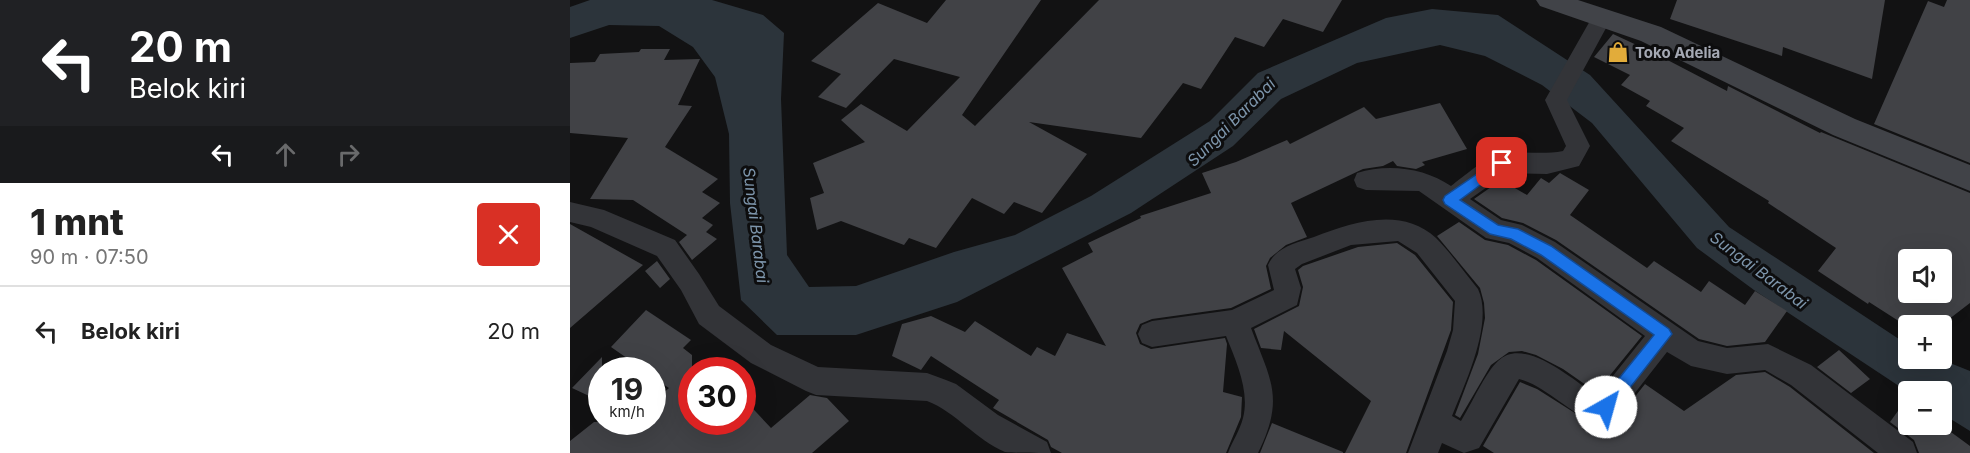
<!DOCTYPE html>
<html lang="id">
<meta charset="utf-8">
<style>
body{margin:0;font-family:Inter,sans-serif;background:#f2f2f2;color:#222;height:100vh;display:flex;flex-direction:column;font-size:22px;white-space:nowrap}
*{box-sizing:border-box;margin:0}
p{font-size:20px;color:#767676}
.icon{flex:none;width:33px;height:33px;fill:none;stroke:currentColor;stroke-width:2;stroke-linecap:round;stroke-linejoin:round}
.map{position:relative;flex:1;overflow:hidden}
.panel{display:flex;flex-direction:column;background:#fff;width:570px}
.panel>*{flex:none}
.guide{background:#202124;color:#fff;overflow:hidden}
.fabs{position:absolute;left:1328px;top:249px;display:grid;gap:12px}
.fabs a{display:grid;place-items:center;width:54px;height:54px;border-radius:6px;background:#fff;box-shadow:0 6px 24px #0002;font-size:30px}
.speed{position:absolute;left:18px;top:357px;display:flex;gap:12px;font-size:30px;font-weight:700;text-align:center}
.speed>*{display:grid;place-content:center;width:78px;height:78px;border-radius:50%;background:#fff;box-shadow:0 6px 24px #0002;line-height:1}
.speed small{font-size:15px;font-weight:400}
.speed .limit{border:9px solid #d22;background:#fff;color:#111}
.pin{position:absolute;display:grid;place-items:center;width:51px;height:51px;color:#fff;margin:-26px;border-radius:12px;box-shadow:0 3px 9px #0006}
.me{position:absolute;width:66px;margin:-33px;rotate:38deg;stroke-linejoin:round;filter:drop-shadow(0 0 4px #0008)}
.turn{display:flex;align-items:center;gap:21px;height:126px;padding:0 30px;font-size:27px}
.turn .icon{width:78px;height:78px;stroke-width:2.5}
.turn b{display:block;font-size:42px;line-height:51px}
.lanes{display:flex;align-items:center;height:57px;padding:0 30px;background:#0003;justify-content:center;gap:30px;direction:ltr}
.lanes .off{opacity:.35}
.round{display:grid;place-items:center;flex:none;width:63px;height:63px;border-radius:6px;background:#f2f2f2}
.headline{display:flex;align-items:center;justify-content:space-between;height:102px;padding:0 30px}
h1{font-size:36px;font-weight:800;line-height:45px}
ul{padding:0;list-style:none}
li{display:flex;align-items:center;gap:18px;height:90px;padding:0 30px;border-top:2px solid #e0e0e0}
li div{flex:1}
li b{display:block;font-size:22px}
li em{font-style:normal}
main{display:flex;flex:1;min-height:0}
.map>svg:first-child{display:block}
.water{fill:#2c343b}
.building{fill:#414246;fill-rule:evenodd}
.lines{fill:none;stroke-linecap:round;stroke-linejoin:round}
.minor{fill:#333438;fill-rule:evenodd}
.secondary{fill:#414348;fill-rule:evenodd}
.route{fill:#1a73e8;stroke:#114b97;stroke-width:1.5}
.labels{text-anchor:middle;dominant-baseline:central;stroke-width:6;stroke-linejoin:round;paint-order:stroke}
.poi-label{font-size:15px;font-weight:bold;fill:#a4a8b3;stroke:#0d0d0e;text-anchor:start}
.water-label{font-size:16px;font-style:italic;fill:#7d95ab;stroke:#0d0d0e}
</style>
<main>
<section class="panel">
<div class="guide">
<div class="turn"><svg class="icon" aria-label="left" viewBox="0 0 24 24"><path d="M17 20v-9H6M10 6l-5 5 5 5"/></svg><div><b>20 m</b>Belok kiri</div></div>
<div class="lanes"><svg class="icon" aria-label="left" viewBox="0 0 24 24"><path d="M17 20v-9H6M10 6l-5 5 5 5"/></svg><svg class="icon off" aria-label="ahead" viewBox="0 0 24 24"><path d="M12 20V5M6 11l6-6 6 6"/></svg><svg class="icon off" aria-label="right" viewBox="0 0 24 24"><path d="M7 20v-9h11M14 6l5 5-5 5"/></svg></div>
</div>
<div class="headline"><div><h1>1 mnt</h1><p>90 m · 07:50</p></div><a class="round" style="background:#d93025;color:#fff"><svg class="icon" aria-label="close" viewBox="0 0 24 24"><path d="M6 6l12 12M18 6L6 18"/></svg></a></div>
<ul>
<li><svg class="icon" aria-label="left" viewBox="0 0 24 24"><path d="M17 20v-9H6M10 6l-5 5 5 5"/></svg><div><b>Belok kiri</b></div><em>20 m</em></li>
</ul>
</section>
<div class="map">
<svg width="1400" height="453" viewBox="0 0 1400 453">
<rect width="100%" height="100%" fill="#121213"/>
<path class="water" d="M20,0H142L193,15L214,33L211,99L217,255L239,287L286,286L384,252L445,235L521,196L640,121L688,73L816,18L862,9L928,15L1020,75L1159,227L1338,345V358L1370,359L1400,371V431L1371,413V392H1338L1184,290L1127,248L1022,123L972,85L915,56L870,45L787,63L711,99L663,146L561,213L387,302L286,335H207L171,300L160,203L159,134L145,77L123,47L89,26L39,25L0,38V7Z"/>
<path class="building" d="M376,0H471L392,115L405,126L529,0H772L753,32L713,19L694,47L665,37L631,89L613,83L571,138L459,122L517,154L472,213L444,202L434,214L402,198L366,248L339,238L334,245L271,221L247,230L240,198L254,193L243,163L295,142L271,120L291,104L337,131L390,77L324,59L276,108L248,97L271,74L241,61L308,3L357,23Z
M1107,0H1315L1302,79L1213,47L1212,56L1100,19Z
M1377,0H1400V163L1304,124L1358,1L1374,7Z
M1043,34L1086,54L1157,91L1158,86L1250,133L1251,132L1400,193V303L1370,326H1350L1338,320V327L1299,302L1298,304L1248,271L1266,248L1198,203L1199,201L1101,141L1114,128L1076,106L1080,101L1051,85L1060,75L1024,57ZM1338,260H1371V292H1338Z
M71,49H100L94,60L130,59L108,105L122,106L95,147L148,179L132,192L150,203L132,218L143,225L136,232L147,239L122,260L109,242L117,235L63,200L20,199L58,138L0,133V63L25,62L30,54L69,52Z
M870,103L897,149L852,162L855,165L846,169L827,166L823,161L813,166L793,169L721,203L737,237L716,245L700,258L696,266L701,289L661,308L582,319L570,324L566,333L570,344L581,349L655,338L657,344L653,392L672,397L671,417L656,453H492L481,447L478,440L423,408L429,400L361,356L351,370L322,356L332,324L361,316L395,332L405,321L461,356L467,347L485,356L497,333L536,346L492,268L523,252L518,243L571,218L570,216L641,193L632,173L666,162L717,140L720,144L794,107L806,119Z
M990,173L1019,190L1000,215L1077,268L1084,261L1131,292L1139,281L1175,305L1185,291L1217,311L1195,342L1157,346L1129,339L986,240L953,223L932,218L904,199L931,180L957,195L971,178L979,183Z
M889,222L915,240L938,245L966,260L1072,336L1028,390L1026,392L993,369L966,355L952,351L939,352L921,365L890,418L885,415L908,354L915,318L914,303L910,288L867,236Z
M0,224L73,265L0,328Z
M827,243L845,255L883,302L881,330L836,453H775L801,401L714,331L711,350L691,348L684,329L729,306L733,287L728,270L733,266L788,247Z
M87,261L100,279L90,288L75,271Z
M76,310L121,340L113,348L122,355V422H172V397L201,428L240,395L257,398L279,421L242,453H0V441L24,422H82V403L99,388L82,377V370H74L41,347Z
M1269,350L1300,379L1281,393L1247,367Z
M32,357V402L2,388Z
M1195,372L1220,387L1304,453H924L913,446L950,382L967,389L1027,427L1052,413L1075,384L1114,411L1166,375Z
M1338,397V424H1370L1400,446V453H1349L1344,440L1320,422Z
M702,423L773,452V453H690Z"/>
<g class="lines">
<path class="minor" d="M1032,10L1039,12L1042,17L997,100L1020,146L1009,166L977,174L937,173L900,199L931,220L952,225L985,242L1128,341L1157,348L1198,344L1241,365L1343,442L1347,453H1308L1221,385L1195,370L1157,374L1121,366L1097,352L1050,412L1028,425C1001,414 974,385 949,379L909,448L894,453L872,443L868,453H838L877,351L883,330L885,301L847,253L828,241L781,245L732,264L725,269L731,288L727,305L681,328C701,381 715,398 688,453H658C662,442 670,430 673,418C680,391 666,361 656,336L582,347L572,343L568,334L572,325L582,321L662,310L704,290L698,265C706,247 726,243 744,237C782,222 832,206 866,238C881,253 894,272 908,289C924,323 895,383 882,416L891,421C901,405 915,373 928,361C954,335 1004,381 1026,395L1030,392L1075,336L967,258L939,243L916,238L849,191L796,190L787,187L784,180L787,173C818,163 855,168 881,186C893,177 917,156 932,153C953,151 973,155 993,151L996,146L975,100L1025,12Z
M0,202L34,210L105,240L129,274L149,306L201,345L248,367L357,373L376,380L386,384L428,415L477,442L481,453C468,453 447,453 435,452C406,440 386,412 357,401L246,395L236,391L181,363L129,324L111,290L87,256L21,227L0,222Z"/>
<path class="secondary" d="M966,0H1008L1091,27L1285,119L1400,165V191L1263,135L1071,41L970,6Z"/>
</g>
<path class="route" d="M932,157L938,163L936,166L890,200L928,225L948,229L981,246L1099,329L1102,334L1041,412L1036,415L1030,412L1028,407L1030,402L1084,335L971,255L941,239L920,234L875,204L873,200L875,196Z"/>
<defs>
<symbol id="shop-bare" viewBox="-9 -9 18 18"><path d="M-5-2.5h2.3a2.7 3.5 0 0 1 5.4 0H5L5.5 6h-11ZM-1.5-2.5h3a1.5 2.3 0 0 0-3 0Z" fill="#e2ac3a" stroke="#0d0d0e" stroke-width="2.5" paint-order="stroke"/></symbol>
</defs>
<g fill-rule="evenodd">
<use href="#shop-bare" x="1033" y="37" width="30" height="30"/>
</g>
<g class="labels">
<g class="poi-label">
<text x="1065" y="52">Toko Adelia</text>
</g>
<g class="water-label">
<text transform="translate(661 122) rotate(-45)">Sungai Barabai</text>
<text transform="translate(186 225) rotate(83)">Sungai Barabai</text>
<text transform="translate(1189 270) rotate(37)">Sungai Barabai</text>
</g>
</g>
</svg>
<div class="fabs">
<a><svg class="icon" aria-label="sound" viewBox="0 0 24 24"><path d="M4 9h4l5-4v14l-5-4H4zM17 9q2 3 0 6"/></svg></a>
<a>+</a>
<a>−</a>
</div>
<div class="speed"><div>19<small>km/h</small></div><div class="limit">30</div></div>
<div class="pin" style="left:932px;top:163px;background:#d93025"><svg class="icon" aria-label="arrive" viewBox="0 0 24 24"><path d="M6 21V4h12l-3 4 3 4H6"/></svg></div>
<svg class="me" style="left:1036px;top:407px" viewBox="-20 -20 40 40"><circle r="19" fill="#fff"/><path d="M0-13L10 11 0 6-10 11z" fill="#1a73e8"/></svg>
</div>
</main>
